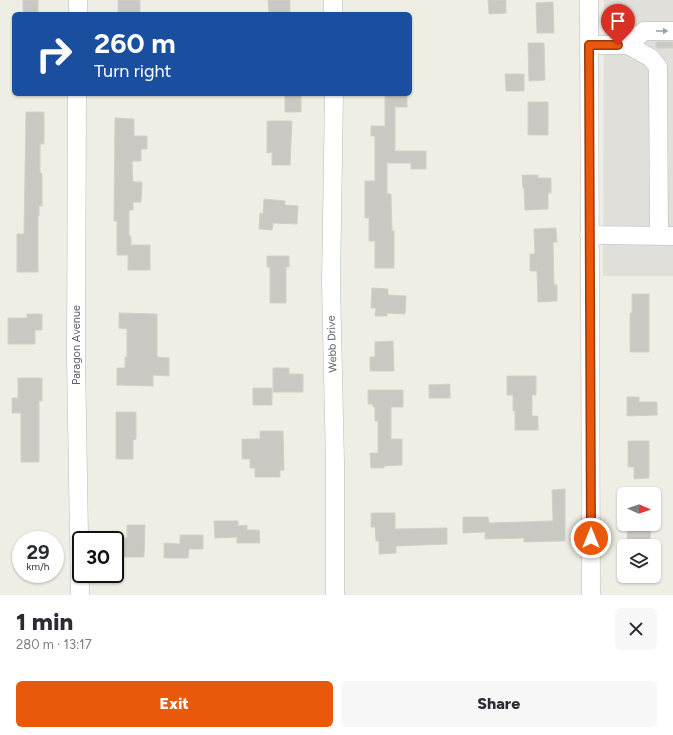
<!DOCTYPE html>
<meta charset="utf-8">
<style>
body{margin:0;font-family:Figtree,sans-serif;background:#f7f7f7;color:#2b2b33;height:100vh;display:flex;flex-direction:column;font-size:15px;white-space:nowrap}
*{box-sizing:border-box;margin:0}
p{font-size:13px;color:#7c7c81}
.icon{flex:none;width:22px;height:22px;fill:none;stroke:currentColor;stroke-width:2;stroke-linecap:round;stroke-linejoin:round}
.map{position:relative;height:595px;overflow:hidden}
.sheet{display:flex;flex-direction:column;background:#fff;flex:1}
.sheet>*{flex:none}
.guide{position:absolute;left:12px;top:12px;width:400px;height:84px;border-radius:6px;box-shadow:0 1px 3px #0004;background:#1a4fa0;color:#fff;overflow:hidden}
.needle{width:26px;rotate:92deg}
.controls{position:absolute;left:617px;top:487px;display:grid;gap:8px}
.controls a{display:grid;place-items:center;width:44px;height:44px;border-radius:6px;background:#fff;box-shadow:0 1px 3px #0004;font-size:20px}
.speed{position:absolute;left:12px;top:531px;display:flex;gap:8px;font-size:20px;font-weight:700;text-align:center}
.speed>*{display:grid;place-content:center;width:52px;height:52px;border-radius:50%;background:#fff;box-shadow:0 1px 3px #0004;line-height:1}
.speed small{font-size:10px;font-weight:400}
.speed .limit{border:2px solid #111;border-radius:6px;background:#fff;color:#111}
.pin{position:absolute;display:grid;place-items:center;width:34px;height:34px;color:#fff;margin:-41px -17px;border-radius:50% 50% 50% 0;rotate:-45deg;box-shadow:0 0 4px #0007}
.pin .icon{rotate:45deg}
.me{position:absolute;width:44px;margin:-22px;rotate:0deg;stroke-linejoin:round;filter:drop-shadow(0 0 3px #0008)}
.turn{display:flex;align-items:center;gap:14px;height:84px;padding:0 16px;font-size:18px}
.turn .icon{width:52px;height:52px;stroke-width:2.5}
.turn b{display:block;font-size:28px;line-height:34px}
.round{display:grid;place-items:center;flex:none;width:42px;height:42px;border-radius:6px;background:#f7f7f7}
.head{display:flex;align-items:center;justify-content:space-between;height:68px;padding:0 16px}
h1{font-size:24px;font-weight:800;line-height:30px}
.button{display:flex;gap:8px;margin-top:auto;padding:8px 16px}
.button a{flex:1;height:46px;border-radius:6px;background:#ea580c;color:#fff;font-size:16px;font-weight:800;line-height:46px;text-align:center}
.button a+a{background:#f7f7f7;color:#2b2b33}
.map>svg:first-child{display:block}
.industrial{fill:#e0dfd9}
.building{fill:#cac8c2;stroke:#d4d0c3}
.lines{fill:none;stroke-linecap:round;stroke-linejoin:round}
.minor-casing{stroke:#b7babf;stroke-width:19}
.minor{stroke:#fff;stroke-width:18}
.oneway{fill:#9da0a3}
.route-casing{stroke:#983908;stroke-width:10}
.route{stroke:#ea580c;stroke-width:7}
.labels{text-anchor:middle;dominant-baseline:central;stroke-width:3;stroke-linejoin:round;paint-order:stroke}
.street-label{font-size:11px;fill:#5c6065;stroke:#fff}
</style>
<div class="map">
<svg width="673" height="595" viewBox="0 0 673 595">
<rect width="100%" height="100%" fill="#efeee5"/>
<path class="industrial" d="M604,0H673V276H603Z"/>
<path class="building" d="M23,0H38V14H23Z
M118,0H140V14H118Z
M268,0H290V14H269Z
M488,0H506V13L489,14Z
M553,2L554,33H537L536,3Z
M656,42H673V48H656Z
M528,43H544L545,80L529,81Z
M505,74H524V91H506Z
M285,94H301V112H285Z
M385,94H407V107H395V151H426V169H411V163H387V194H391L392,231H394V268H375V241H369V218H365V181H375V136H371V126H385Z
M528,102H548V135H528Z
M26,112H44V144H40V173H42V206H39V216H38V272H17V234H24Z
M115,118L134,119V136H147V149H141V161H132L133,182H142L141,202H133V210H129V236H131V245H150V270H128V255H117V221H114Z
M267,121H292L290,165H272V152L267,153Z
M522,175H538V178H551V193H548V209L525,210L524,188H523Z
M264,199L285,201V205L298,206L297,224L273,223L272,230L259,229L260,213L263,214Z
M556,228L557,242H553L554,285H557V301L538,302L537,271H530V254H535L534,229Z
M267,256H289V267H286V303H270V267H267Z
M372,288L388,289V295L406,296L405,314L387,313V316H375L376,308H371Z
M632,294H649V352H630V313H632Z
M119,313L157,314V357L169,358V376L153,375V386L117,385V368H125V357H127V329L119,328Z
M27,314H42V330H35V344H8V318H27Z
M393,341L394,371H370V357H375V342Z
M273,368H289V374H303V392H273Z
M507,376H536V395H532V416H538V430H515V411H513V395H507Z
M18,378H42V401H39V462H21V413H12V398H18Z
M450,384V398H429V385Z
M253,388H272V405H253Z
M368,390H403V407H391V439H402V465L384,466V468H371L370,453H378V421H375V407H373V404H368Z
M627,397H639V402H657V415L627,416Z
M116,412H136V439L133,440V459H116Z
M260,431H283L284,470H280V477H255V468H250V459H242V439H260Z
M628,441H649V478L634,479V467H628Z
M565,489V541L524,542V538L485,539V532L463,533V517H488L489,523L553,521L552,490Z
M371,513H395V529L447,528V544L396,546V553L379,554V541H376L375,527H371Z
M214,521H238V526L247,525V530H259L260,543H237V537L215,538Z
M628,524H651L650,541L627,540Z
M127,525H145L144,557H115V538H127Z
M180,535H203V549H189L188,558H164V543L180,544Z"/>
<g class="lines">
<defs>
<path id="minor" d="M333,0V14
M589,0L591,595
M78,14V0
M589,45H628L651,58L658,67L659,236
M628,45L644,31H673
M77,94L76,358L80,595
M334,94L331,284L335,463V595
M589,235L673,236"/>
</defs>
<use href="#minor" class="minor-casing"/>
<use href="#minor" class="minor"/>
</g>
<defs><path id="oneway-solid" d="M-6-.8H1V-3.2L6.5 0L1 3.2V.8H-6Z"/></defs>
<use class="oneway" href="#oneway-solid" transform="translate(662 31)"/>
<g class="lines">
<defs>
<path id="route" d="M591,538L589,45H618"/>
</defs>
<use href="#route" class="route-casing"/>
<use href="#route" class="route"/>
</g>
<g class="labels">
<g class="street-label">
<text transform="translate(332 344) rotate(-92)">Webb Drive</text>
<text transform="translate(76 345) rotate(-90)">Paragon Avenue</text>
</g>
</g>
</svg>
<div class="controls">
<a><svg class="needle" viewBox="-14 -14 28 28"><path d="M0-13l5 13h-10z" fill="#e53935"/><path d="M0 13l5-13h-10z" fill="#7c7c81"/></svg></a>
<a><svg class="icon" aria-label="layers" viewBox="0 0 24 24"><path d="M12 4l9 5-9 5-9-5zM3 14l9 5 9-5"/></svg></a>
</div>
<div class="speed"><div>29<small>km/h</small></div><div class="limit">30</div></div>
<div class="pin" style="left:618px;top:45px;background:#d93025"><svg class="icon" aria-label="arrive" viewBox="0 0 24 24"><path d="M6 21V4h12l-3 4 3 4H6"/></svg></div>
<svg class="me" style="left:591px;top:538px" viewBox="-20 -20 40 40"><circle r="17" fill="#ea580c" stroke="#fff" stroke-width="3"/><path d="M0-11L8 9 0 5-8 9z" fill="#fff"/></svg>
<div class="guide">
<div class="turn"><svg class="icon" aria-label="right" viewBox="0 0 24 24"><path d="M7 20v-9h11M14 6l5 5-5 5"/></svg><div><b>260 m</b>Turn right</div></div>
</div>
</div>
<section class="sheet">
<div class="head"><div><h1>1 min</h1><p>280 m · 13:17</p></div><a class="round"><svg class="icon" aria-label="close" viewBox="0 0 24 24"><path d="M6 6l12 12M18 6L6 18"/></svg></a></div>
<div class="button"><a>Exit</a><a>Share</a></div>
</section>
